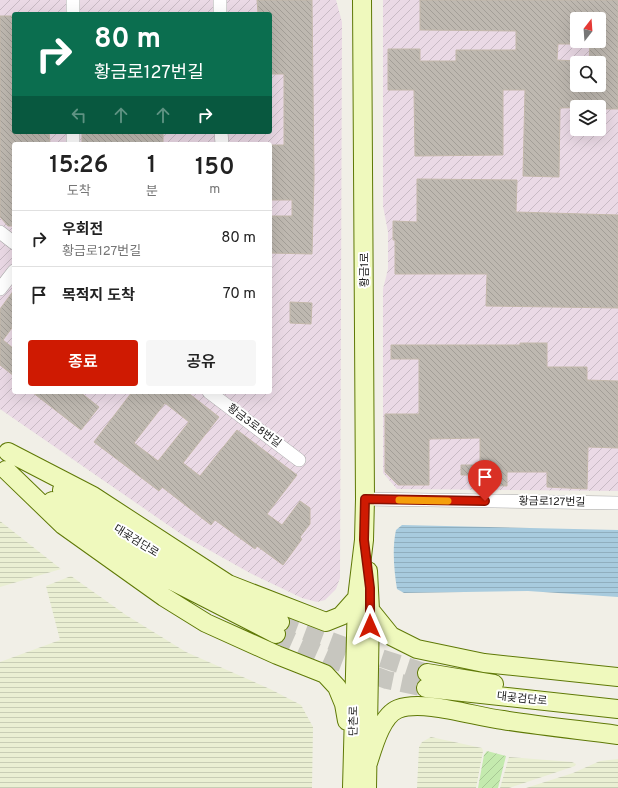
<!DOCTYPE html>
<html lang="ko">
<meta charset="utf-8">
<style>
body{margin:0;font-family:Overpass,"Noto Sans KR",sans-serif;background:#f6f6f6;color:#222;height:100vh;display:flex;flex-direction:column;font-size:15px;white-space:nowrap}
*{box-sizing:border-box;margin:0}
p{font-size:13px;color:#767676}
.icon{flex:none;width:22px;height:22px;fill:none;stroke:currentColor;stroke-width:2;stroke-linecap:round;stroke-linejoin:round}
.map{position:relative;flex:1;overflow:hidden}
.sheet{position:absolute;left:12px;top:142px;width:260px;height:252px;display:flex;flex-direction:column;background:#fff;border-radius:4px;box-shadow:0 4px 16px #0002}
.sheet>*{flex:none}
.banner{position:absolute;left:12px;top:12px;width:260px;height:122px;border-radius:4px;box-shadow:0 4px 16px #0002;background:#0b6e4f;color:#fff;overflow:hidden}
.needle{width:26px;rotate:17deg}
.buttons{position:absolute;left:570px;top:12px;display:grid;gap:8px}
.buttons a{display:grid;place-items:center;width:36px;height:36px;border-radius:4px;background:#fff;box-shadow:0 4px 16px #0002;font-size:20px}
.pin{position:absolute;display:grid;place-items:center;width:34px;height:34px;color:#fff;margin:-41px -17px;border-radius:50% 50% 50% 0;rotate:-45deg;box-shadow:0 0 4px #0007}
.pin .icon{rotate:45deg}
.me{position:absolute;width:44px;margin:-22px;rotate:0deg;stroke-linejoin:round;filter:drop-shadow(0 0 3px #0008)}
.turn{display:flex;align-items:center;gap:14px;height:84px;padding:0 16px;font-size:18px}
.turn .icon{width:52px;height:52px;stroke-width:2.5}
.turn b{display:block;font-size:28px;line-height:34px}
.lanes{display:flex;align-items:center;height:38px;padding:0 16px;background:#0003;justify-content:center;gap:20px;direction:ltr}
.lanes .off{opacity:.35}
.eta{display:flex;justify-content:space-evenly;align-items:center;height:68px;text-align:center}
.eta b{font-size:24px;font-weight:600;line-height:28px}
.action{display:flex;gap:8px;margin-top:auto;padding:8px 16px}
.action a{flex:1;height:46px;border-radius:4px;background:#cf1a02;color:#fff;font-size:16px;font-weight:600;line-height:46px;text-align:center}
.action a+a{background:#f6f6f6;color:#222}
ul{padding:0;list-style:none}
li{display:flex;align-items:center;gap:12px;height:56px;padding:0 16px;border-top:1px solid #e0e0e0}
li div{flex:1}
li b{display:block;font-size:15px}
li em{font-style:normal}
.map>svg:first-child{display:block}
.industrial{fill:url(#industrial-furrows);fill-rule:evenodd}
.farmland{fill:url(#farmland-rules)}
.garden{fill:url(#garden-furrows)}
.water{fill:url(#water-rules)}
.building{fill:url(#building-back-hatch);stroke:#c3b8aa;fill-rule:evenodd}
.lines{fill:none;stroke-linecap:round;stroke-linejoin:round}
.secondary-tunnel{stroke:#c7c6bf;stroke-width:18;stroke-dasharray:18 9;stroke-linecap:butt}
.street-casing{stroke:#a8a8a8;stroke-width:14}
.secondary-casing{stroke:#5f7906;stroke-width:20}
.street{stroke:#fff;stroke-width:13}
.secondary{stroke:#eff9bd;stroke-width:18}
.route-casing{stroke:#871101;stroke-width:10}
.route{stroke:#cf1a02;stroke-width:7}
.slow{stroke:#f59e0b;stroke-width:7}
.labels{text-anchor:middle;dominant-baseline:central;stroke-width:4;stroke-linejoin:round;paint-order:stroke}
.street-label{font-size:11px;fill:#212121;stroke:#fff}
</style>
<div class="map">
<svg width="618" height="788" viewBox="0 0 618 788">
<defs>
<pattern id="industrial-furrows" width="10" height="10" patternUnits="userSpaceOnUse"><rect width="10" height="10" fill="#ead9e5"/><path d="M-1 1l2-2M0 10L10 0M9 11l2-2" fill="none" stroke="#c8bac4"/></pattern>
<pattern id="farmland-rules" width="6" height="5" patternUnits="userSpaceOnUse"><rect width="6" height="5" fill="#eaefd3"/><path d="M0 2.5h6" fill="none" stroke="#c8cdb5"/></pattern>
<pattern id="garden-furrows" width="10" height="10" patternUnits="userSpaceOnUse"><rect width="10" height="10" fill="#c4eaae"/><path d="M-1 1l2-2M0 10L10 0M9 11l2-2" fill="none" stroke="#a8c895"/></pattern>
<pattern id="water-rules" width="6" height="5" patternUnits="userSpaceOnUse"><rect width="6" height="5" fill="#a8cbde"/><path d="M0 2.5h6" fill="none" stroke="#90aebe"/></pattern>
<pattern id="building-back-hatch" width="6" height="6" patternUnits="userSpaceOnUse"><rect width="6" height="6" fill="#beb8b0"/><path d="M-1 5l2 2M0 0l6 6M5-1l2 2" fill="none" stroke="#a39e97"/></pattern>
</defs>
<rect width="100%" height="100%" fill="#f1efe7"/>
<path class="industrial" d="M0,0H336L342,22L340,578L336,589L325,600L317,602L302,598L250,573L184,536L0,409ZM14,14H270V132H14ZM14,144H270V392H14Z
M383,0H618V491L397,489L383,473V289L388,269V232L383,206ZM577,19H599V41H577ZM577,63H599V85H577ZM577,107H599V129H577Z"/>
<path class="farmland" d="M0,521L61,569L0,587Z
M71,576L126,615L186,652L270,689L301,705L313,727L312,788H0V662L60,640L46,586Z
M431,737L482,748L483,751L476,788H417L419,747L422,742Z
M509,757L572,762L576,764L575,766L509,788H500Z
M618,759V788H526L573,773L600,761Z"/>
<path class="garden" d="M487,751L506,756L498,788H478L484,755Z"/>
<path class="water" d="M402,525L618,530V597L528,591L404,593L397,589C394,571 392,548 396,530Z"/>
<path class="building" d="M257,0H312L314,177L312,254L270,253V216H292V200H270V145H284V74H270V14L258,13Z
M420,0H618V109H599V107L560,108L559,177L523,176L525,90H503V155L415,156L414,90H388V49H420V61H456V50H516V31L420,30ZM577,19H599V41H590L589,63H599V85H577V61L557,60L558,44H577Z
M0,16H14V132H49L50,144H14V226H8L0,217Z
M82,132L163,133V144H82Z
M417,179L517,180L516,212L618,215V308L486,306L487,274H395V240H393V221L417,222Z
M14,290V325L3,340L14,349V376L0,365V309Z
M290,302L312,303L311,324L290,323Z
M520,343H547V367H587V380L618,381V448L588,447L587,489L547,487V472H507V486L479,485V475H461V465H480V438L429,439V485H398L385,472V414H419V359H391V345H520Z
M32,392H80L99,407L81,430Z
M132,392H187L219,417L183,463L200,476L237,430L297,475L267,514L282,525L300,501L310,508V524L300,537L302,539L283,565L257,546L255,549L215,520L211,525L162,487L159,491L94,442ZM165,403L189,422L158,461L134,443Z"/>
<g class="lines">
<path class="secondary-tunnel" d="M280,622L347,647L427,673
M276,634L339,662L387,680L426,688"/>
<defs>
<path id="street" d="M220,0V14
M73,14V0
M221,132L222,144
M73,144V132
M0,232L14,243
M0,289L14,271
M209,392L299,460
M365,499L618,503"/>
<path id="secondary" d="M8,452L93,496L228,584L326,622L341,616L357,598
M6,470L63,525L164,597L206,623L277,655L325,674L337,687L344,704L347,721
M62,490L132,540L239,603L280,622
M52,501L149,569L276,634
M370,610L391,636L417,649L484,663L618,677
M427,673L494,684
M426,688L618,709
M366,769C372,752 380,716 398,709C423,699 476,717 503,720C541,726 580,730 618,735
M352,788L357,598L364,540L365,499L362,0
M367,788L370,610L368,571"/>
</defs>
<use href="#street" class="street-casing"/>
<use href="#secondary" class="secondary-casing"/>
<use href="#street" class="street"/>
<use href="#secondary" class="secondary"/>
</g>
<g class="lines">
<defs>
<path id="route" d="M370,626V588L364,540L365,499L485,501"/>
</defs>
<use href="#route" class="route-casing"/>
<use href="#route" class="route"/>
<path class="slow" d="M399,500L448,501"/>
</g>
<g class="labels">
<g class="street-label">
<text transform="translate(365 270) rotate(-90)">황금1로</text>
<text transform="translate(254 426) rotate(37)">황금3로8번길</text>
<text transform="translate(552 502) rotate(1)">황금로127번길</text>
<text transform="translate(136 541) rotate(32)">대곶검단로</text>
<text transform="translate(522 699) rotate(6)">대곶검단로</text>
<text transform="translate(354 721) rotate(-89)">단촌로</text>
</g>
</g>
</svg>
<div class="buttons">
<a><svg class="needle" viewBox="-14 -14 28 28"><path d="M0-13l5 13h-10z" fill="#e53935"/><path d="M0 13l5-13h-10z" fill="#767676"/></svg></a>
<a><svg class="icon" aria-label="search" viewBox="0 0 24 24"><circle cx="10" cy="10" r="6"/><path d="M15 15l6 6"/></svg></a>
<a><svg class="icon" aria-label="layers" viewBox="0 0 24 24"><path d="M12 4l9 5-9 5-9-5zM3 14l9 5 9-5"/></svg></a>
</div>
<div class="pin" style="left:485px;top:501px;background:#d93025"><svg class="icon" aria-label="arrive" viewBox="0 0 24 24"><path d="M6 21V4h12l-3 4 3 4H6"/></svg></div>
<svg class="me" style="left:370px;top:626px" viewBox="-20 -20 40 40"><path d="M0-17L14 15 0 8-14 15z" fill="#cf1a02" stroke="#fff" stroke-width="4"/></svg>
<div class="banner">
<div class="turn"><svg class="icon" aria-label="right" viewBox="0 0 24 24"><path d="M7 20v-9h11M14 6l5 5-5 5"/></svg><div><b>80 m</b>황금로127번길</div></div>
<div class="lanes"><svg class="icon off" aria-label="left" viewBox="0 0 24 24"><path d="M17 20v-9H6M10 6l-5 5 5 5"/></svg><svg class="icon off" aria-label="ahead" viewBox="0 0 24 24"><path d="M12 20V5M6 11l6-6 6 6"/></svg><svg class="icon off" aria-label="ahead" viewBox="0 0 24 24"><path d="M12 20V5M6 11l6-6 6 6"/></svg><svg class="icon" aria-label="right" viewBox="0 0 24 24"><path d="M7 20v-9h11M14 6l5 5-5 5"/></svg></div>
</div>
<section class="sheet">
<div class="eta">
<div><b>15:26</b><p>도착</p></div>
<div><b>1</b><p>분</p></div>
<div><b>150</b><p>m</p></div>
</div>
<ul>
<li><svg class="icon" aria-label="right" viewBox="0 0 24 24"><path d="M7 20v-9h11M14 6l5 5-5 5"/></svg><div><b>우회전</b><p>황금로127번길</p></div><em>80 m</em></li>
<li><svg class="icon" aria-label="arrive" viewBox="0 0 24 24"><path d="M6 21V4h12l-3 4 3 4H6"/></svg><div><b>목적지 도착</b></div><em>70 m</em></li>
</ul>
<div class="action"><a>종료</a><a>공유</a></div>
</section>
</div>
